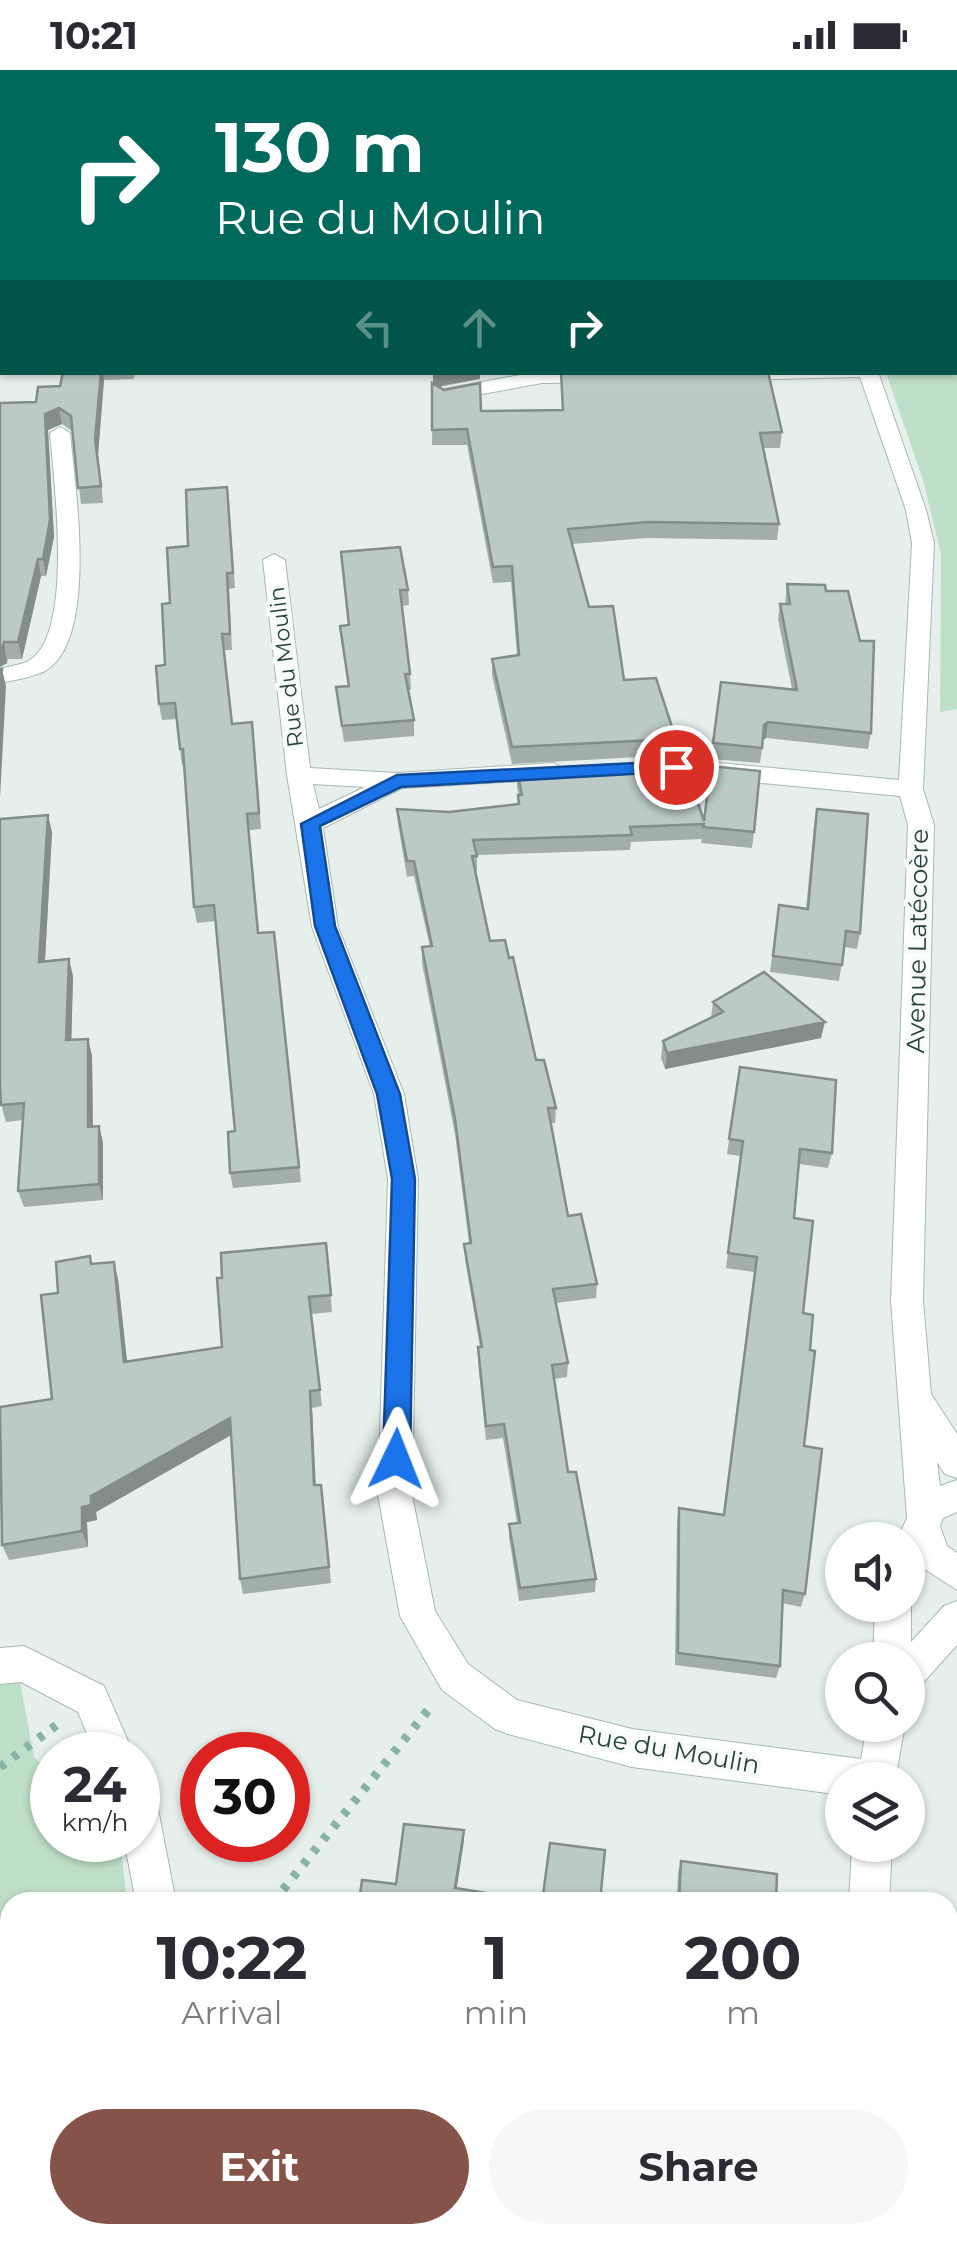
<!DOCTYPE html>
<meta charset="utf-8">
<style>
body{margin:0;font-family:Montserrat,sans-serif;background:#f7f7f7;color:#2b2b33;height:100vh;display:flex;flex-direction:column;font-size:38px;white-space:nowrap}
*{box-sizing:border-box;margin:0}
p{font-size:32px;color:#7c7c81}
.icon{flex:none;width:55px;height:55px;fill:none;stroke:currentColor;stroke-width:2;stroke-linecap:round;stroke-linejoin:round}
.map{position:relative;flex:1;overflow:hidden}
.panel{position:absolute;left:0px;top:1822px;width:958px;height:352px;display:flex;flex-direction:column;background:#fff;border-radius:30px 30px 0 0;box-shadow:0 2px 8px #0004}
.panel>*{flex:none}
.top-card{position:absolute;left:0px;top:0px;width:958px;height:305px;box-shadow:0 2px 8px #0004;background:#00695c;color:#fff;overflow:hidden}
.controls{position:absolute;left:825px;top:1452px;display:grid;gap:20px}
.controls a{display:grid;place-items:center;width:100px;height:100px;border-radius:50%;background:#fff;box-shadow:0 2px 8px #0004;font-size:50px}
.speed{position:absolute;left:30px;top:1662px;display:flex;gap:20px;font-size:50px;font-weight:700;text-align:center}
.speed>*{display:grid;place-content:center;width:130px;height:130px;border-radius:50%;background:#fff;box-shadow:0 2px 8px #0004;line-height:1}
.speed small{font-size:25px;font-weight:400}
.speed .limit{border:15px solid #d22;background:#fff;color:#111}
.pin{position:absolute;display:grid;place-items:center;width:85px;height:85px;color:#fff;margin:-42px;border:5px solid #fff;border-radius:50%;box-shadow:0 2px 10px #0007}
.me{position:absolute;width:110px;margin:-55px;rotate:2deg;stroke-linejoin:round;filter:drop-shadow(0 0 8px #0008)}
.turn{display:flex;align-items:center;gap:35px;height:210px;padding:0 50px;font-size:45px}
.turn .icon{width:130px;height:130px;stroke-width:2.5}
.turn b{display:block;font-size:70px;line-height:85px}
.lanes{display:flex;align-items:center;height:95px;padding:0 50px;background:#0003;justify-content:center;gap:50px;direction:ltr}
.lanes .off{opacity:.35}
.eta{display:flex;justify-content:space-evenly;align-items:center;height:170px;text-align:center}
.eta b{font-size:60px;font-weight:700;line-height:70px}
.button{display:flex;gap:20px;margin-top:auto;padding:20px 50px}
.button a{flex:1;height:115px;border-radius:60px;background:#855347;color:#fff;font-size:40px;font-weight:700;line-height:115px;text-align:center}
.button a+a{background:#f7f7f7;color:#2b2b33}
.status{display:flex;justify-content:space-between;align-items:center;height:70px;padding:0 50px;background:#fff;direction:ltr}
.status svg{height:28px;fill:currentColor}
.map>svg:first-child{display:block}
.green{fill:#bfe0c8}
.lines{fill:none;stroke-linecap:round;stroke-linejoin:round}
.minor-casing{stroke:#a8b8b2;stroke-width:2}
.path-far1{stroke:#86b3a5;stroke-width:4;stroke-dasharray:2.5 4;stroke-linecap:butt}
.path{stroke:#86b3a5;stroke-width:9;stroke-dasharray:6 10;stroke-linecap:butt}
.minor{fill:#fff;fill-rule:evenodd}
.wall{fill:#a1aea9}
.shaded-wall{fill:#838d89}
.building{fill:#bbcac4;stroke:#838d89;stroke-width:2.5}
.route{fill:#1a73e8;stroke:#114b97;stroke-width:2.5}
.labels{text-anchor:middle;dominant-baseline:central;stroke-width:9;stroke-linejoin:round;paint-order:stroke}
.far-street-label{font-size:22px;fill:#24423a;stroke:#f7fbf9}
.street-label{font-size:25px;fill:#24423a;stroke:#f7fbf9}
</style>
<div class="status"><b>10:21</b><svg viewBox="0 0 49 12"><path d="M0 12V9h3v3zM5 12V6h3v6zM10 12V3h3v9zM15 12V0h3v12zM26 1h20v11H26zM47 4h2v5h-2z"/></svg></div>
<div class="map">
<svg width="957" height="2173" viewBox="0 0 957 2173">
<rect width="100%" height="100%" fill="#e6efeb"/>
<path class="green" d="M50,0H756V2Z
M776,0H957V639L940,642L941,484L923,410L886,303L955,302V2Z
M20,1612L34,1687L52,1704V1770H120L127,1832H10V2165H312L314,2173H0V1615Z"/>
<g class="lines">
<defs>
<path id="minor" d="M0,0H8L0,10Z
M536,302H610L612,306L603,312L542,313L444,331L434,325L444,319Z
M721,302H878L926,440L934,473L923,719L934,755L923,1231L931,1324L957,1364V1408L945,1404L937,1392L940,1416L957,1410V1442L943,1448L940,1456L947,1476L957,1483V1520L920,1496L908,1500V1470H897L907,1448L891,1231L908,755L900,726L676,705L645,706L633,698L645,690L676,689L899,710L912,473L906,440L860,307L729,310L722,308Z
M60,357L70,363C75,416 99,570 45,601C33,607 14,610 0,613V599C9,596 23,595 30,590C74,562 54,411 50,363Z
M274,484L285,490L310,698L397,703L554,693L566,701L554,709L402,718L323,758L338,857L404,1024L418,1109L412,1425L435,1541L468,1594L517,1630L632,1659L861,1689L867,1655H905L895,1710H842V1725L632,1697L508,1664L495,1659L442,1620L400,1546L378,1425L388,1109L374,1024L312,857L287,705L263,490ZM313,714L365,717L319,739Z
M908,1527L911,1535V1572L944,1536L957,1531V1575L921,1615L908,1620V1590H873L875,1535H908Z
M24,1576L104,1616L134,1685H96L78,1642L21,1612L0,1614V1578Z
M138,1719L152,1725L158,1739L176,1832H136L124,1770H138Z
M852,1775H892L889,1832H849Z
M819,2165H865L864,2173H818Z"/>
</defs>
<use href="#minor" class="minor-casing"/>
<path class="path-far1" d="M413,0L444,2
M955,99L957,103"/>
<path class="path" d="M0,1697L58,1654
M273,1832L429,1639"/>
<use href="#minor" class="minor"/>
</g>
<path class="wall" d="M63,302H135L134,309L104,310L98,385L103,433L81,434L72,361L62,354L48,360L54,467L46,506H41L22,589H8L7,593L0,597L36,332L60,316Z
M288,302H327V304H288Z
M433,302H480V309L440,317L481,341L562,340L561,302L782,362L780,378H763L779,454L777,470L647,468L572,474L589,537L624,610L676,669L675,685L512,694L492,605V589L517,585L511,512L493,513L467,375H432Z
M229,432L235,518L229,519L232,580H224L232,654L254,668L261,759L249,760L259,863L274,862L301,1112L233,1118L230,1103L235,1061L215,851L197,853L194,837L184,695H182L176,649L162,650L159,634L165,595L170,533L188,476Z
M341,482L408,520L409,535L402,536L410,604L411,620H408L414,650V666L344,672L336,617L348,616L340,556L348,555Z
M787,514L871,663L868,679L766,668L763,670L760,693L712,689L721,612L792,619L778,549L780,534H785Z
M517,701L704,751L754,762L752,778L701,773L702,769L631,772L630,780L477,785V801H475L490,871L556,1038L555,1053H550L568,1146L597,1214L596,1228L556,1233L568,1293L567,1307L554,1309L568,1402L596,1509L595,1522L519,1531L509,1467V1454L517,1453L503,1368L486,1370L478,1292V1277H480L465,1189L464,1174L469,1173L455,1064L422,893V877H430L414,806L407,807L398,754L397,739L449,742L517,734L519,725L517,717Z
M817,739L860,863L857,879L844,877L839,911L770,902L779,835L806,839L814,755Z
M0,749L52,762L45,891L73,906L71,970L88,969L92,986L93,1057L99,1056L103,1073V1130L24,1137L18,1121L23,1050L6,1052L0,1031Z
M713,932L821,968L665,999L661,988L663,971L711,948Z
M740,997L832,1083L828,1098L799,1094L794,1148L803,1243L805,1524L801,1537L782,1533L780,1596L776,1608L675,1595L677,1451L679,1438L723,1445L754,1202L726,1198L740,1086L727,1084Z
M326,1173L332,1242L311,1244L322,1336L312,1338L316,1415L323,1430L331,1513L243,1524L240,1509L231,1365L96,1442L97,1450L87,1452L88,1477L9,1490L2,1475L52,1329L58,1223L92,1194L118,1209L127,1292L222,1277V1208Z
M681,1791L776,1832H677L678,1802Z"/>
<path class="shaded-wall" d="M101,302H103L104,310L98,385L103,433L95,369Z
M438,302H480V309L443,315L433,321V305Z
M59,338L62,354L48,360L54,467L46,506L43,489L45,344Z
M38,489L41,506L22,589L18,572Z
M4,572L7,593L0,597V578Z
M2,599L6,616L0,728V635Z
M768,652L766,668L762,671L764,655Z
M48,745L52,762L44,909L39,892Z
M69,889L73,906L71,987L66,970Z
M825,952L821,968L665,999L667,983Z
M88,969L92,986L93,1074L88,1057Z
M99,1056L103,1073V1130L99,1114Z
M114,1192L118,1209L129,1309L124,1292Z
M310,1321L312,1338L316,1431L314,1415Z
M230,1348L233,1364L96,1442L97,1450L87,1452L88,1477L82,1461V1437L91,1426Z
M464,1760V1771L455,1829V1818Z"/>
<path class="building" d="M63,302H101L95,369L101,416L78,418L71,346L59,338L45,344L50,450L43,489H38L18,572H4L3,576L0,578V333L36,332L38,317L60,316Z
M561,302H768L782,362L760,363L779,454L648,452L568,459L589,537L613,536L624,610L656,608L676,669L512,677L492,589L519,585L512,496L493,497L467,359L432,360V313L444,320L480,313L481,341L563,340Z
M227,417L233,503H227L230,564H222L232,654L252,652L259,743L247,744L258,863L274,862L299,1097L230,1103L228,1062L235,1061L214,835L194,837L183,679H180L175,633L159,634L156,596L165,595L162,534L170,533L167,478L188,476L186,420Z
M400,477L408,520H400L410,604H405L414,650L342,656L336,617L349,616L340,556L349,555L341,482Z
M787,514L825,515L826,521H848L860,571H874L871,663L768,652L764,655L762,678L713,673L721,612L797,620L780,534H790Z
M0,599H2L0,635Z
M685,694L704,751L711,696L760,701L754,762L703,757L704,754L630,757L632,765L473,770L477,786H472L490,871L505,870L509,888L513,887L536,990H544L556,1038H548L568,1146L581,1144L597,1214L553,1219L568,1293L552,1295L568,1402H576L596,1509L520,1518L509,1454L520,1453L504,1354L486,1356L478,1277H482L464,1174L471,1173L455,1049L422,877L432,876L414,791H407L397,739L449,742L519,734L518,725H522L517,701Z
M817,739L868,744L860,863L846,861L842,895L773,886L779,835L808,839Z
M48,745L39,892L69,889L66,970L88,969V1057L99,1056V1114L18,1121L24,1033L1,1035L0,1014V749Z
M764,902L825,952L667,983L663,971L723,942L713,932Z
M740,997L836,1010L832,1083L800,1079L794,1148L813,1151L803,1243L813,1245L810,1280L815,1281L804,1376L822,1379L805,1524L783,1520L780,1596L678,1583L679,1438L724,1445L757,1187L728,1183L743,1071L729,1069Z
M326,1173L331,1225L309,1227L320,1320L310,1321L314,1415H321L329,1497L240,1509L230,1348L91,1426V1435L82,1437V1461L2,1475L0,1337L52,1329L41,1225L58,1223L56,1192L90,1186L91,1194L114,1192L124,1292L222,1277L217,1208H222L221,1183Z
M404,1754L464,1760L455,1818L542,1832H359L362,1810L396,1814Z
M550,1773L605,1780L600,1832H542Z
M681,1791L777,1804L776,1832H679Z"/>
<path class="route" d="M676,691L683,693V701L401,717L320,756L335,856L400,1024L415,1109L410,1389L406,1397L396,1400L387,1397L383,1389L392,1109L377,1024L315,856L301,754L397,705Z"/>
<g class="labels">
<g class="far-street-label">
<text transform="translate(286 597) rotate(-97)">Rue du Moulin</text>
</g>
<g class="street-label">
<text transform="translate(917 871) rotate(-89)">Avenue Latécoère</text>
<text transform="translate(669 1679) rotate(10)">Rue du Moulin</text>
</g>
</g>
</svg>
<div class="controls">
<a><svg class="icon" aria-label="sound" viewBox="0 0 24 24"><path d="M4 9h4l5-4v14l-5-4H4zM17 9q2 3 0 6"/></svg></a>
<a><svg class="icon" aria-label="search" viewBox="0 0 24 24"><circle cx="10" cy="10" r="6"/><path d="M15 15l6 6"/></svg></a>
<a><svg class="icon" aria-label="layers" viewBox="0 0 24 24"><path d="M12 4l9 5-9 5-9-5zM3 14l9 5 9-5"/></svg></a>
</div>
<div class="speed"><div>24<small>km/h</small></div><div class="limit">30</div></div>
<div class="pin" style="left:676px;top:697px;background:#d93025"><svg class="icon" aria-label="arrive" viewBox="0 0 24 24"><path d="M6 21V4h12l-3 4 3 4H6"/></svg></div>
<svg class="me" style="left:396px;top:1389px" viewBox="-20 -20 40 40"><path d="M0-17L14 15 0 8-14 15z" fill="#1a73e8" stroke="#fff" stroke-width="4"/></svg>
<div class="top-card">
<div class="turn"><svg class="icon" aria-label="right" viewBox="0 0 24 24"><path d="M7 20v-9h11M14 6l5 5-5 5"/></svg><div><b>130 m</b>Rue du Moulin</div></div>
<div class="lanes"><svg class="icon off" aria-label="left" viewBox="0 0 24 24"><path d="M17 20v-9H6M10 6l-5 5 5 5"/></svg><svg class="icon off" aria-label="ahead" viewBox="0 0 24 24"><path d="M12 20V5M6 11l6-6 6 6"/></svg><svg class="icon" aria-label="right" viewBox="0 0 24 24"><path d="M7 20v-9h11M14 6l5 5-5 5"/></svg></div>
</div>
<section class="panel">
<div class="eta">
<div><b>10:22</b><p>Arrival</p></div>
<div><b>1</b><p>min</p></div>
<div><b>200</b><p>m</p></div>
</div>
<div class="button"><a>Exit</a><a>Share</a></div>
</section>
</div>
